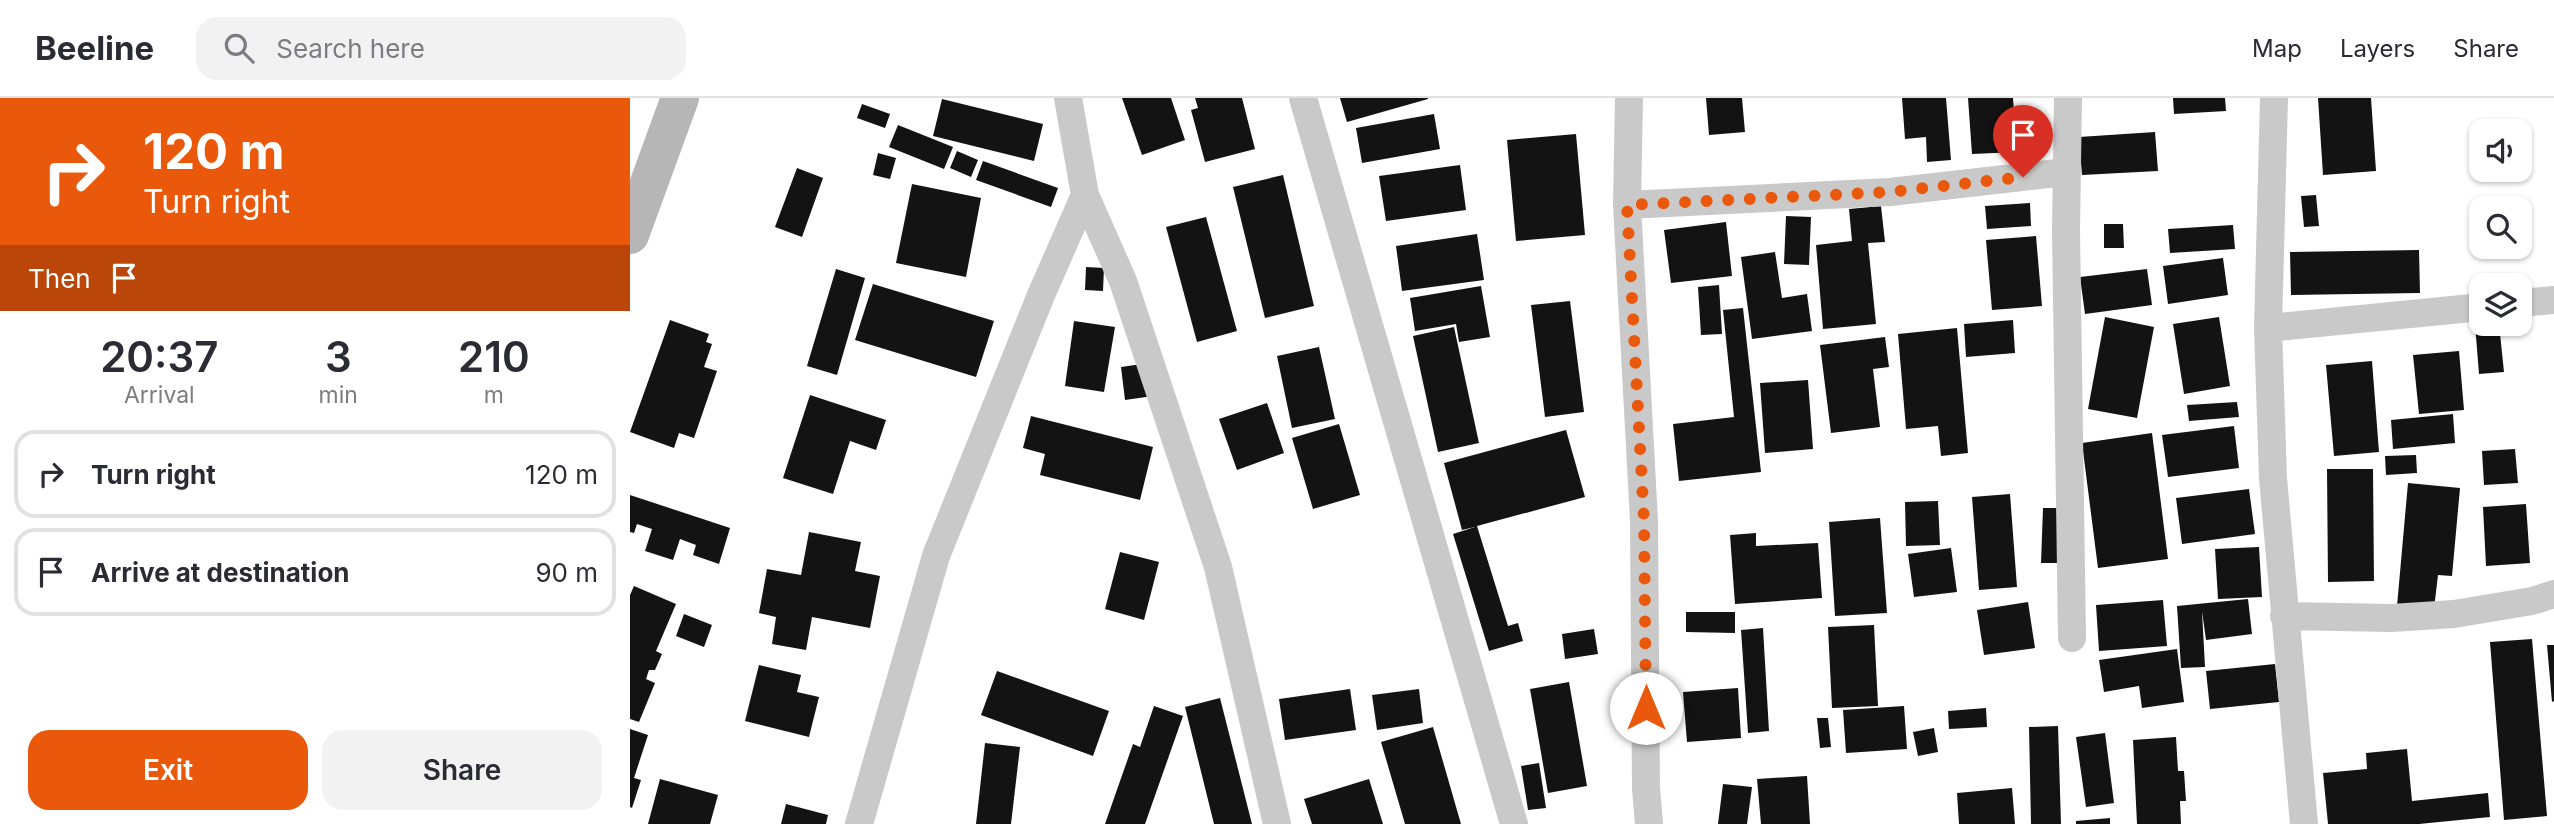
<!DOCTYPE html>
<style>
body{margin:0;font-family:Inter,sans-serif;background:#f2f2f3;color:#2b2b33;height:100vh;display:flex;flex-direction:column;font-size:26px;white-space:nowrap}
*{box-sizing:border-box;margin:0}
p{font-size:23px;color:#7c7c81}
.icon{flex:none;width:38px;height:38px;fill:none;stroke:currentColor;stroke-width:2;stroke-linecap:round;stroke-linejoin:round}
.map{position:relative;flex:1;overflow:hidden}
.sheet{display:flex;flex-direction:column;background:#fff;width:630px}
.sheet>*{flex:none}
.top-card{background:#ea580c;color:#fff;overflow:hidden}
.tools{position:absolute;left:1839px;top:21px;display:grid;gap:14px}
.tools a{display:grid;place-items:center;width:63px;height:63px;border-radius:14px;background:#fff;box-shadow:0 2px 5px #0004;font-size:35px}
.pin{position:absolute;display:grid;place-items:center;width:60px;height:60px;color:#fff;margin:-72px -30px;border-radius:50% 50% 50% 0;rotate:-45deg;box-shadow:0 0 7px #0007}
.pin .icon{rotate:45deg}
.me{position:absolute;width:77px;margin:-38px;rotate:0deg;stroke-linejoin:round;filter:drop-shadow(0 0 5px #0008)}
.turn{display:flex;align-items:center;gap:24px;height:147px;padding:0 28px;font-size:32px}
.turn .icon{width:91px;height:91px;stroke-width:2.5}
.turn b{display:block;font-size:49px;line-height:60px}
.then{display:flex;align-items:center;height:66px;padding:0 28px;background:#0003;gap:14px;font-size:26px}
.eta{display:flex;justify-content:space-evenly;align-items:center;height:119px;text-align:center}
.eta b{font-size:42px;font-weight:600;line-height:49px}
.button{display:flex;gap:14px;margin-top:auto;padding:14px 28px}
.button a{flex:1;height:80px;border-radius:21px;background:#ea580c;color:#fff;font-size:28px;font-weight:600;line-height:80px;text-align:center}
.button a+a{background:#f2f2f3;color:#2b2b33}
ul{padding:0;list-style:none}
li{display:flex;align-items:center;gap:21px;height:88px;margin:0 14px 10px;padding:0 14px;border:4px solid #e1e1e2;border-radius:21px}
li div{flex:1}
li b{display:block;font-size:26px}
li em{font-style:normal}
header{display:flex;align-items:center;gap:42px;box-sizing:border-box;height:98px;padding:0 35px;background:#fff;border-bottom:2px solid #e1e1e2}
header strong{font-size:33px}
nav{display:flex;gap:38px;margin-inline-start:auto;font-size:24px}
.search{width:490px;height:63px;background:#f2f2f3;display:flex;align-items:center;gap:18px;box-sizing:border-box;padding:0 24px;border-radius:21px;color:#7c7c81;font-size:26px}
main{display:flex;flex:1;min-height:0}
.map>svg:first-child{display:block}
.building{fill:#131313}
.lines{fill:none;stroke-linecap:round;stroke-linejoin:round}
.street{stroke:#c9c9c9;stroke-width:28}
.secondary{stroke:#b6b6b6;stroke-width:38}
.route{stroke:#ea580c;stroke-width:12;stroke-dasharray:0 21.6}
</style>
<header>
<strong>Beeline</strong>
<div class="search"><svg class="icon" aria-label="search" viewBox="0 0 24 24"><circle cx="10" cy="10" r="6"/><path d="M15 15l6 6"/></svg>Search here</div>
<nav><a>Map</a><a>Layers</a><a>Share</a></nav>
</header>
<main>
<section class="sheet">
<div class="top-card">
<div class="turn"><svg class="icon" aria-label="right" viewBox="0 0 24 24"><path d="M7 20v-9h11M14 6l5 5-5 5"/></svg><div><b>120 m</b>Turn right</div></div>
<div class="then">Then<svg class="icon" aria-label="arrive" viewBox="0 0 24 24"><path d="M6 21V4h12l-3 4 3 4H6"/></svg></div>
</div>
<div class="eta">
<div><b>20:37</b><p>Arrival</p></div>
<div><b>3</b><p>min</p></div>
<div><b>210</b><p>m</p></div>
</div>
<ul>
<li><svg class="icon" aria-label="right" viewBox="0 0 24 24"><path d="M7 20v-9h11M14 6l5 5-5 5"/></svg><div><b>Turn right</b></div><em>120 m</em></li>
<li><svg class="icon" aria-label="arrive" viewBox="0 0 24 24"><path d="M6 21V4h12l-3 4 3 4H6"/></svg><div><b>Arrive at destination</b></div><em>90 m</em></li>
</ul>
<div class="button"><a>Exit</a><a>Share</a></div>
</section>
<div class="map">
<svg width="1924" height="726" viewBox="0 0 1924 726">
<rect width="100%" height="100%" fill="#fff"/>
<path class="building" d="M492,0H541L555,42L512,57Z
M565,0H612L625,51L575,64L561,12L568,10Z
M710,0H798V1L717,24Z
M1076,0H1112L1115,34L1079,37Z
M1272,0H1316L1321,62L1297,64L1296,39L1275,41Z
M1338,0H1383L1387,54L1342,56Z
M1543,0H1595L1596,13L1544,16Z
M1688,0H1741L1746,73L1693,77Z
M312,1L413,26L404,63L303,38Z
M232,6L260,16L255,30L227,20Z
M804,16L810,51L732,65L726,30Z
M268,27L323,49L314,71L259,49Z
M1525,34L1528,73L1452,77L1449,39Z
M946,36L955,137L886,143L877,42Z
M327,53L348,62L341,79L320,70Z
M248,55L266,60L260,81L243,77Z
M353,63L428,90L421,109L346,82Z
M830,67L836,112L756,123L749,78Z
M167,70L193,80L172,139L145,129Z
M653,77L684,208L635,220L603,89Z
M282,86L351,100L336,179L266,165Z
M1686,97L1689,128L1674,129L1671,98Z
M1400,105L1401,128L1357,131L1355,108Z
M1251,108L1255,144L1238,145L1246,226L1193,231L1186,147L1222,143L1219,111Z
M1156,118L1181,119L1179,167L1154,166Z
M576,119L607,233L567,244L536,129Z
M1096,124L1102,178L1041,185L1034,132Z
M1474,126H1493L1494,150H1474Z
M1603,127L1605,151L1540,155L1538,131Z
M847,136L854,182L772,193L766,148Z
M1406,138L1412,208L1362,212L1356,142Z
M1789,152L1790,195L1661,197L1660,154Z
M1145,154L1152,200L1177,196L1182,233L1122,241L1111,159Z
M1593,160L1598,197L1538,206L1533,168Z
M456,169L474,170L473,193L455,192Z
M206,171L235,180L207,277L177,268Z
M1517,171L1522,207L1455,216L1450,179Z
M243,186L364,223L346,279L225,242Z
M1089,187L1092,236L1071,237L1068,189Z
M851,188L860,239L829,244L826,226L785,233L780,200Z
M940,203L954,314L915,319L901,207Z
M1113,210L1131,374L1049,383L1043,326L1104,319L1093,212Z
M1475,219L1524,229L1507,320L1458,311Z
M1589,219L1600,288L1554,296L1543,226Z
M40,222L79,236L76,244L82,246L74,269L87,273L64,340L49,335L44,350L0,334Z
M1383,222L1385,255L1336,259L1334,226Z
M444,223L485,229L474,294L435,288Z
M1845,226H1869L1874,274L1849,276Z
M824,229L849,345L808,354L783,238Z
M1327,230L1338,355L1311,358L1308,328L1276,331L1268,236Z
M1255,239L1259,269L1243,271L1250,329L1201,335L1190,247Z
M689,249L705,321L662,330L647,258Z
M1829,253L1834,312L1789,316L1783,257Z
M1742,263L1749,354L1704,358L1696,267Z
M519,265L523,298L495,302L491,269Z
M1178,282L1183,351L1135,355L1130,285Z
M180,297L256,322L246,352L220,343L203,396L153,380Z
M1607,304L1609,319L1559,323L1557,307Z
M637,305L654,355L607,372L589,321Z
M1823,316L1825,345L1763,351L1761,322Z
M401,318L523,349L510,402L410,377L415,356L393,350Z
M709,326L730,397L683,411L662,340Z
M1604,328L1609,370L1538,379L1532,337Z
M936,332L955,399L847,428L878,528L888,525L893,543L859,553L823,436L845,429L832,432L814,365Z
M1522,335L1538,461L1468,470L1452,345Z
M1885,351L1888,385L1854,387L1852,353Z
M1786,357L1787,375L1756,377L1755,358Z
M1697,371H1743L1744,483L1698,484Z
M1778,385L1830,390L1822,478L1808,477L1804,511L1767,508Z
M1619,391L1625,436L1552,446L1546,400Z
M1380,396L1387,489L1349,492L1342,399Z
M0,397L100,430L89,466L63,457L66,447L50,441L43,462L15,453L22,431L7,426L4,435L0,434Z
M1308,403L1310,447L1276,448L1275,404Z
M1896,406L1900,465L1856,468L1853,409Z
M1413,410H1429L1427,465H1411Z
M1250,420L1257,515L1205,518L1199,424Z
M179,434L231,444L225,473L250,478L240,530L182,519L176,552L142,546L146,519L129,515L137,471L171,477Z
M1126,435V448L1188,445L1192,500L1105,506L1100,437Z
M1629,449L1632,499L1588,501L1585,451Z
M1321,450L1327,494L1284,499L1278,456Z
M490,454L529,464L514,522L475,511Z
M4,488L46,506L26,553L32,556L25,572H19L16,581L25,585L9,624L0,621V497Z
M1618,501L1622,536L1576,542L1572,513L1575,569L1551,570L1547,508Z
M1533,502L1537,548L1469,553L1466,507Z
M1398,504L1405,550L1354,557L1347,512Z
M1056,514H1105V535L1056,534Z
M54,516L82,527L74,549L46,538Z
M1244,527L1248,608L1202,610L1198,529Z
M1133,530L1139,633L1118,635L1111,532Z
M964,531L968,556L935,561L932,536Z
M1902,541L1917,718L1874,722L1860,544Z
M1917,547H1924V603L1922,604Z
M1547,551L1554,604L1512,610L1509,588L1474,594L1469,562Z
M1645,566L1649,604L1580,611L1576,573Z
M129,567L171,577L167,594L189,599L179,639L115,623Z
M367,573L479,613L463,658L351,617Z
M939,584L957,688L918,695L900,591Z
M1108,590L1111,640L1057,644L1053,594Z
M720,591L726,632L655,642L649,601Z
M789,591L793,625L747,632L742,597Z
M590,600L622,726H584L555,609Z
M524,608L553,618L515,726H475L503,646L510,649Z
M1274,608L1277,651L1216,655L1213,612Z
M1356,610L1357,629L1319,631L1318,613Z
M1187,620H1198L1201,649L1190,650Z
M1428,628L1431,726H1401L1399,629Z
M803,629L831,726H775L751,644Z
M1304,630L1308,654L1288,658L1283,634Z
M0,631L18,637L4,680L11,682L2,710L0,709Z
M1475,635L1484,705L1456,709L1446,639Z
M1546,639L1548,673H1554L1556,703H1550L1551,726H1507L1503,642Z
M355,645L390,649L381,726H346Z
M1777,651L1782,703L1858,695L1860,719L1789,726H1698L1693,675L1737,671L1736,655Z
M909,665L916,710L898,712L891,668Z
M1177,678L1180,726H1131L1127,681Z
M30,681L88,697L80,726H18Z
M739,681L753,726H682L674,701Z
M1093,686L1122,689L1117,726H1088Z
M1382,690L1385,726H1329L1327,695Z
M156,706L198,717L196,726H151Z
M1480,720V726H1446V723Z"/>
<g class="lines">
<path class="street" d="M438,0L455,97L493,183L588,469L647,726
M673,0L884,726
M999,0L997,107L1014,423L1016,690L1019,726
M1438,0L1436,132L1442,540
M1644,0L1638,230L1643,380L1674,726
M997,107L1260,94L1436,74
M1890,205L1924,202
M1638,230L1852,209
M1654,518L1761,520L1824,516L1902,503L1924,496
M229,726L306,458L411,197L455,97"/>
<path class="secondary" d="M0,137L50,0"/>
</g>
<g class="lines">
<path class="route" d="M1016,610L1014,423L997,107L1260,94L1393,79"/>
</g>
</svg>
<div class="tools">
<a><svg class="icon" aria-label="sound" viewBox="0 0 24 24"><path d="M4 9h4l5-4v14l-5-4H4zM17 9q2 3 0 6"/></svg></a>
<a><svg class="icon" aria-label="search" viewBox="0 0 24 24"><circle cx="10" cy="10" r="6"/><path d="M15 15l6 6"/></svg></a>
<a><svg class="icon" aria-label="layers" viewBox="0 0 24 24"><path d="M12 4l9 5-9 5-9-5zM3 14l9 5 9-5"/></svg></a>
</div>
<div class="pin" style="left:1393px;top:79px;background:#d93025"><svg class="icon" aria-label="arrive" viewBox="0 0 24 24"><path d="M6 21V4h12l-3 4 3 4H6"/></svg></div>
<svg class="me" style="left:1016px;top:610px" viewBox="-20 -20 40 40"><circle r="19" fill="#fff"/><path d="M0-13L10 11 0 6-10 11z" fill="#ea580c"/></svg>
</div>
</main>
